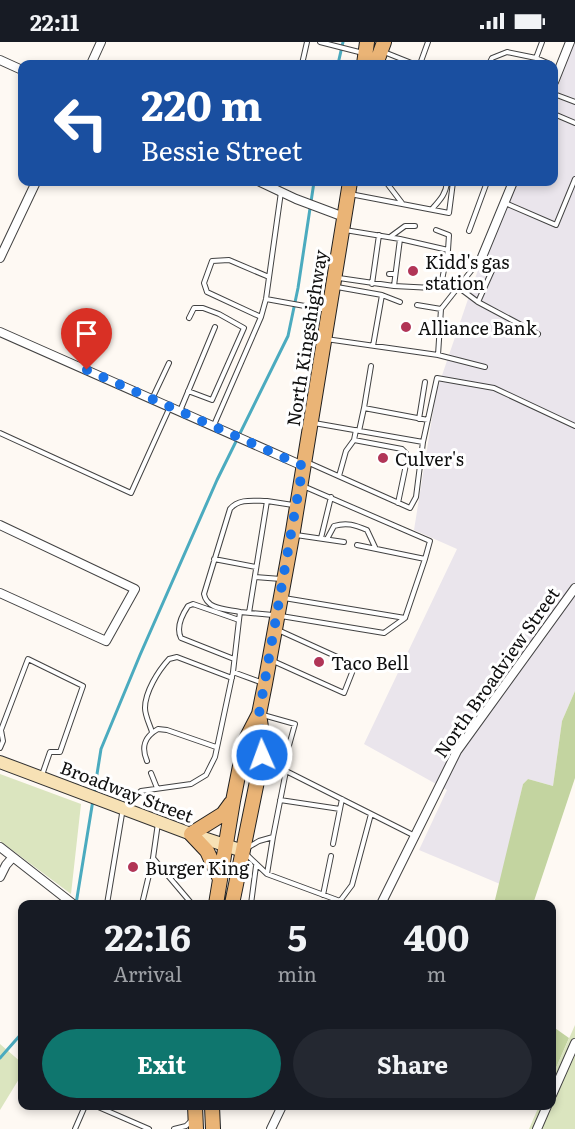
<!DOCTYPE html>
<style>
body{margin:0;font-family:Literata,serif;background:#242831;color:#f1f3f6;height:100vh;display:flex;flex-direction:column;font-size:22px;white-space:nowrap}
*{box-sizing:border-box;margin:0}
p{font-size:20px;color:#9ea1a6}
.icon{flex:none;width:33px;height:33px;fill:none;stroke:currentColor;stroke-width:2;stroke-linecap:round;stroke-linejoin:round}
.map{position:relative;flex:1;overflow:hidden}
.details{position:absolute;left:18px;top:858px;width:538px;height:210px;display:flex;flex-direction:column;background:#171b24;border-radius:12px;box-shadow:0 3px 9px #0003}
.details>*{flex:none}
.top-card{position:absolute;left:18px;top:18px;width:540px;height:126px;border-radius:12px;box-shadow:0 3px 9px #0003;background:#1a4fa0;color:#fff;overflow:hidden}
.pin{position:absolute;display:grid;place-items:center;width:51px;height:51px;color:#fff;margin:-62px -26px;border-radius:50% 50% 50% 0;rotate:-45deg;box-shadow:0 0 6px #0007}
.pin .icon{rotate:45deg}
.me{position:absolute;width:66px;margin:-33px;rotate:358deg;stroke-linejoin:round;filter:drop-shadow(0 0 4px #0008)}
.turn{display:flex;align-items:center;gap:21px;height:126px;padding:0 24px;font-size:27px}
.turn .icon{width:78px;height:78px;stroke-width:2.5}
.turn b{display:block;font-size:42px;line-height:51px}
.eta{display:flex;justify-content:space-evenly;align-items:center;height:102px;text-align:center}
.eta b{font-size:36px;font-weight:700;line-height:42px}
.cta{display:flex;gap:12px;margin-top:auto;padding:12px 24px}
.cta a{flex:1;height:69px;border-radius:36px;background:#0f766e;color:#fff;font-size:24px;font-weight:700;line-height:69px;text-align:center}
.cta a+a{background:#242831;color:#f1f3f6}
.status{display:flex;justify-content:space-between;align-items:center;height:42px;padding:0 30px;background:#171b24;direction:ltr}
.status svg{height:16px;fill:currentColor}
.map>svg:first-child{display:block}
.industrial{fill:#eae5ec}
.green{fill:#dbe5bf}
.forest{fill:#c3d4a0}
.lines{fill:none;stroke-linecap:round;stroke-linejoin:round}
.stream{stroke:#4babbf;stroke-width:3}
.lane-casing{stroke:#424242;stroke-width:6}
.street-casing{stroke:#424242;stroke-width:10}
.secondary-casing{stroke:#313131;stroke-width:14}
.primary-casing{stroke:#202020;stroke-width:16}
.lane{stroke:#fff;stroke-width:4}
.street{stroke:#fff;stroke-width:8}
.secondary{stroke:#f7e1b5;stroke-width:12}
.primary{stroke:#eab476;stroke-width:14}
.route{stroke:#1a73e8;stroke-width:10;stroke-dasharray:0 18}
.poi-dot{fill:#b13557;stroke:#fff;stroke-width:2}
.labels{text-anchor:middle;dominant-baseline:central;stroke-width:6;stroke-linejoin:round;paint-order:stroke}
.poi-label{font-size:18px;fill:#0f0f0f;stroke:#fff;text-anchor:start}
.street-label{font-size:18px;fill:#0f0f0f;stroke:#fff}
</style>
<div class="status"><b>22:11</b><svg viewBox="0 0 49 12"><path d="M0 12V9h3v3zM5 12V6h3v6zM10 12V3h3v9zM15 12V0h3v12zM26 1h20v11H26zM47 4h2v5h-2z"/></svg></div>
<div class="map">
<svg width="575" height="1087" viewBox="0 0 575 1087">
<rect width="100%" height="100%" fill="#fef9f3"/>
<path class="industrial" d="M573,0H575V649L562,679L553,744L528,737L523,742L500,842L419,808L447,748L364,702L457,507L414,488L436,351L480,222L515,140H554V47Z"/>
<path class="green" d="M0,732L81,762L71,852L0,799Z
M575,983V1087H529L539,1064H552V1035Z
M0,1002L22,1021V1032L0,1068Z"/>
<path class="forest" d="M575,649V736L533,862H494L523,742L528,737L553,744L562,679Z
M552,984L569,996L552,1035Z"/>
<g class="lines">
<path class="stream" d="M338,22L343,0
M94,751L101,707L140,613L217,438L288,294L298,246L314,140
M76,862L93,758
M0,1016L22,991"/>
<defs>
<path id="lane" d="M320,0L363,11
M384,10L414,22
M536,16L542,0
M302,22L307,0
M420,22L428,0
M489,22L492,16L507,10L536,16L550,22
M554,52L575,60
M554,72L575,81
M386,140L402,161
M350,152L449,171L453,140
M505,161L556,183L575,137
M432,167C440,158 446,152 447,140
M436,188L449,193L448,208
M469,189L487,140
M390,195L405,184H415
M389,232H395
M339,236L394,244L400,197L345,188
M372,242L379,193
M441,243L454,249
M394,244L433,246L441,243L448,208L400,197
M337,245L382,253L400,260
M266,257L327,268
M478,260L538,292
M417,263L441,267
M261,275L207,250L204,241L212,219L229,218L269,235
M326,297L438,313L485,325
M373,304L382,253
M438,313L441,267L482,215L495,222L478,260L458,245
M188,349L212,358L244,286L219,272L203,266H194L189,276
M152,357L169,321
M364,366L371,324
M180,369L215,285
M419,377L425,340
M314,381L423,400L437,336L494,346L575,384
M214,383L261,275L266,257L281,150
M359,389L364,366L428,378
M0,391L131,451L169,367
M354,398L402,407L406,411L407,418L398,461
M309,421L410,466L416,455L423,400
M339,434L346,409L354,398L356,388
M303,444L430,499L425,517
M296,493L344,500
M321,496L331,455
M327,497L334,484C347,480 355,483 367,488L375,505
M214,517L256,525
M255,535L281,537
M284,556L405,576L425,517L357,503
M240,570C227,567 207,568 204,552L230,467C239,456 254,459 267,459
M249,571L267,459L293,463
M281,574L384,591L405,576
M239,578L240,570L273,573
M273,619L344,651L355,623L278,588
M233,630L239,578L193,562L188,564C182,573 176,586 181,596L234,617
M263,673L295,682L288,707L283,711L279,724
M152,690C150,683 145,674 145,666C145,650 158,629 169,617L177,615L232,636
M0,706L3,699L1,688L28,617L83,644L60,710H50L42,733
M266,706L283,711
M265,715L286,729L415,794
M147,719C141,705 144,695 158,687L167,688L216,705
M151,731L157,746
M280,758L340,767L342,757
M333,802L340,767
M247,806L259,799L273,795L286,729
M246,812L267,832L340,859L352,843L371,772
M153,816L158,781
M267,832L273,795
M323,853L331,814
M107,862L123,766L141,749L191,742L206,733L215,715L233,630L263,641
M142,862L153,816L192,862
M251,862L256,824
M96,1064L149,1087
M75,1087L85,1064
M174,1087L186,1084L191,1079"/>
<path id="street" d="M0,18L22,28
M91,22L101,0
M554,40L570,0
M260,140L296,157L344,175
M482,215L513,140
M0,216L36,140
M0,290L303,424
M0,483L135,547L106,599L0,551
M0,805L73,862
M0,835L6,823L13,815
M381,862L457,709L575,546
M552,1053L575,1001
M271,1087L282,1064
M537,1087L547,1064"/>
<path id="secondary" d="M0,720L191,792L243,809"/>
<path id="primary" d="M364,22L367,0
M376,22L384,0
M220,837L207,809L191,792L223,772L231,761
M216,862L233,759L245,699L259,672L265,642L293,489L350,140
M232,862L264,705L259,672
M195,1064L196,1087
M212,1064L213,1087"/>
</defs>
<use href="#lane" class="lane-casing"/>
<use href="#street" class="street-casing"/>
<use href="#secondary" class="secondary-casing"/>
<use href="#primary" class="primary-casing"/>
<use href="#lane" class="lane"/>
<use href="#street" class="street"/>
<use href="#secondary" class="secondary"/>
<use href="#primary" class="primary"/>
</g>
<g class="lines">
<path class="route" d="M87,328L303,424L259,672L264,699L262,713"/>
</g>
<g class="poi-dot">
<circle cx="413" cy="229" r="6"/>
<circle cx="406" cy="285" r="6"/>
<circle cx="383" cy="416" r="6"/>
<circle cx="319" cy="620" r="6"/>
<circle cx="133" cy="825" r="6"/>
</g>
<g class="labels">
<g class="poi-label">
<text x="425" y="219">Kidd's gas<tspan x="425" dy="21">station</tspan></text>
<text x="418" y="285">Alliance Bank</text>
<text x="395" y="416">Culver's</text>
<text x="331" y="620">Taco Bell</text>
<text x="145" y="825">Burger King</text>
</g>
<g class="street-label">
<text transform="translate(306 296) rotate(-81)">North Kingshighway</text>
<text transform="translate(496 630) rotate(-55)">North Broadview Street</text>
<text transform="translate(127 749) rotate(21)">Broadway Street</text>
</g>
</g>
</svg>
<div class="pin" style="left:87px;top:328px;background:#d93025"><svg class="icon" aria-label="arrive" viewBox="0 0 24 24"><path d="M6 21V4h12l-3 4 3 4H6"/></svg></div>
<svg class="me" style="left:262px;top:713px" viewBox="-20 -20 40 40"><circle r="17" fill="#1a73e8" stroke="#fff" stroke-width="3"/><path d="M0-11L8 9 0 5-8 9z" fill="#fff"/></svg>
<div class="top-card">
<div class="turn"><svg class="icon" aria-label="left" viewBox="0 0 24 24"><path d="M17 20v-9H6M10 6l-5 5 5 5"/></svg><div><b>220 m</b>Bessie Street</div></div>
</div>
<section class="details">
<div class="eta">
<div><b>22:16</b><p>Arrival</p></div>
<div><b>5</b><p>min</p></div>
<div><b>400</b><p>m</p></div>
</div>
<div class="cta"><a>Exit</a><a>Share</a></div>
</section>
</div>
